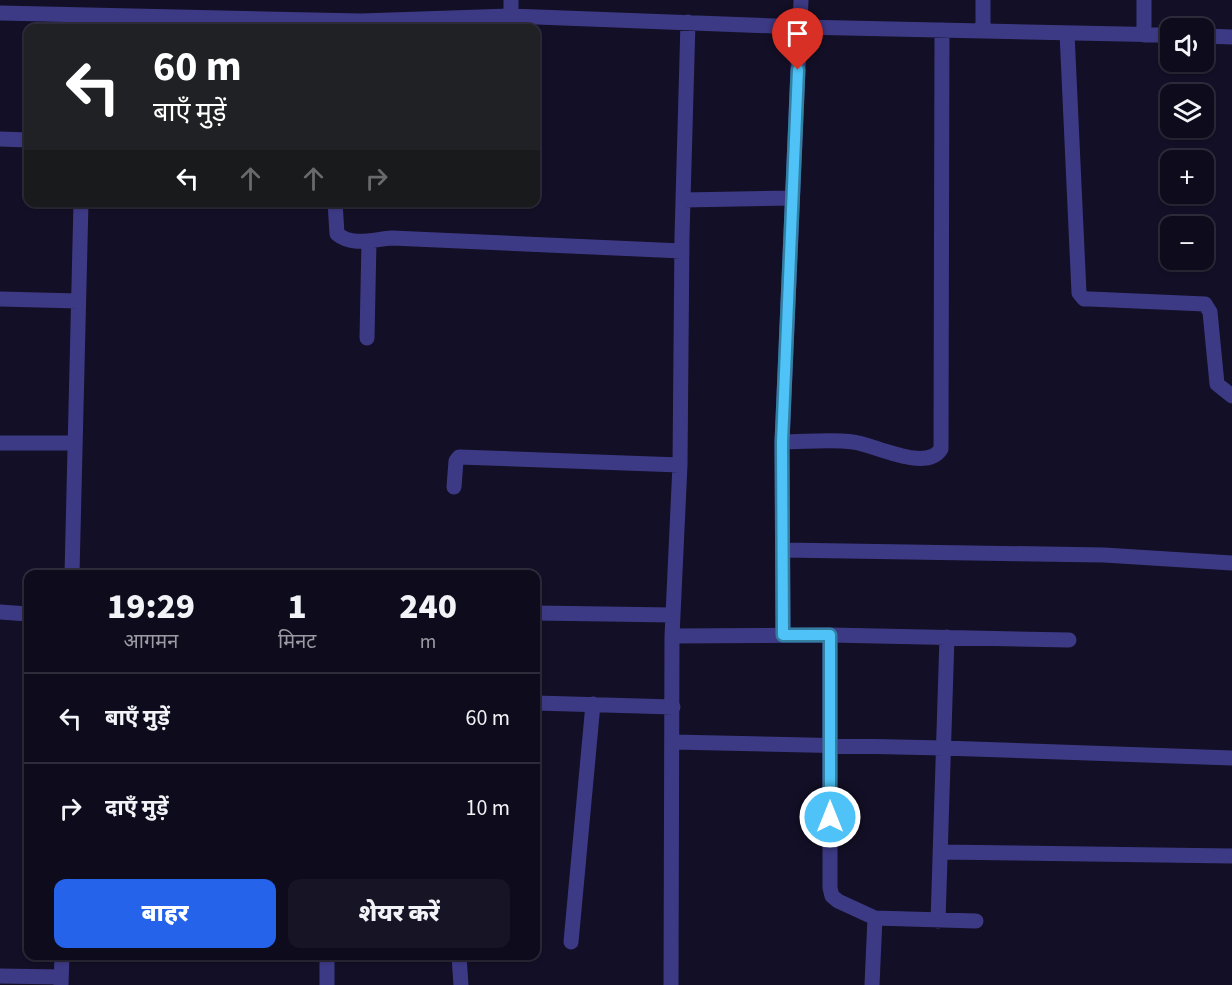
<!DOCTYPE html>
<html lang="hi">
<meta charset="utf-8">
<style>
body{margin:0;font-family:"Source Sans 3","Noto Sans Devanagari",sans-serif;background:#171425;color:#f1f3f6;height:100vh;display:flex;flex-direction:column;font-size:22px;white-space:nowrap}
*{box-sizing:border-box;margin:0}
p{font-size:20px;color:#9b9ba3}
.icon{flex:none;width:33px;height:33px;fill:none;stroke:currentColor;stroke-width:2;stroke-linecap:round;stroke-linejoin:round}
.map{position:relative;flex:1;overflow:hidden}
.panel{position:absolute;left:24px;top:570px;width:516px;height:390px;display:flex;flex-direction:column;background:#0e0b1c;border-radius:12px;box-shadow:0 2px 4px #0004,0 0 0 2px #2e2b3b}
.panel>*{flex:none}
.guide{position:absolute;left:24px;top:24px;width:516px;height:183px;border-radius:12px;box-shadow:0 2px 4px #0004,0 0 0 2px #2e2b3b;background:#202124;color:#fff;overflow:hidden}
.controls{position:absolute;left:1160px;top:18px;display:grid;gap:12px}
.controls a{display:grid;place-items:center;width:54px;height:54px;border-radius:12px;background:#0e0b1c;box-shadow:0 2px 4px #0004,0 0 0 2px #2e2b3b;font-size:30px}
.pin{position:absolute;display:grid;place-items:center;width:51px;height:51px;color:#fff;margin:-62px -26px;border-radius:50% 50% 50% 0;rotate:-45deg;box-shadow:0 0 6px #0007}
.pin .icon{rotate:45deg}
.me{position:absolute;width:66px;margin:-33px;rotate:0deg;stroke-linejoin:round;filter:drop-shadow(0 0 4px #0008)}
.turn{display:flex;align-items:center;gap:21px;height:126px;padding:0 30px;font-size:27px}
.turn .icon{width:78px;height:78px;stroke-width:2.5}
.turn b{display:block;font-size:42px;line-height:51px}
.lanes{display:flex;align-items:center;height:57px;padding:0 30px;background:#0003;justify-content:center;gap:30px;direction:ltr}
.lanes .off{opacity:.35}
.eta{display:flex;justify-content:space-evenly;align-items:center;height:102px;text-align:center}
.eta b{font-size:36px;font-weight:800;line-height:42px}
.action{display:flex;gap:12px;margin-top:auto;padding:12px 30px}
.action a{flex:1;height:69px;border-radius:12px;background:#2563eb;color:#fff;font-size:24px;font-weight:800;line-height:69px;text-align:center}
.action a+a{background:#171425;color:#f1f3f6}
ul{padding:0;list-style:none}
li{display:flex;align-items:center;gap:18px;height:90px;padding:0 30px;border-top:2px solid #2e2b3b}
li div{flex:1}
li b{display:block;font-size:22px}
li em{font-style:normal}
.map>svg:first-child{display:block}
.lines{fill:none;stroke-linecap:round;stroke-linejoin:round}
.minor{stroke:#3d3a85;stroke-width:15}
.route-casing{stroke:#337fa1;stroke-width:15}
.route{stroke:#4fc3f7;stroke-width:10}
</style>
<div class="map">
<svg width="1232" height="985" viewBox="0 0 1232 985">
<rect width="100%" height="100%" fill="#130f26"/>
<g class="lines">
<path class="minor" d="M0,13L361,21L511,16L800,27L1170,35
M511,16V0
M983,31V0
M1067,33L1079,293L1084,299H1090L1205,304L1210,312L1217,384L1232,396
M1144,35V0
M1203,36L1232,37
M0,139L28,140
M683,200L792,198
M335,202L337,234C353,247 374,239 392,238L682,251
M0,299L78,301
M367,338L369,241
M782,442C805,442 830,439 853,442C873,444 926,473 941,449L942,30
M0,443H74
M454,487L456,461L459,457L680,465
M784,550L1104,555L1232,563
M72,574L81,202
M0,612L28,614
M536,613L673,615
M783,635L782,442L801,0
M830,635V888L832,896L838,901L875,918L976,921
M672,636L830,635L1069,640
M536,703L673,707
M673,742L943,748L1232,758
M940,852L1232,856
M938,921L947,637
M571,942L593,704
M327,956V985
M459,956L461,985
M0,976L61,977
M61,985L62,956
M671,985L672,636L680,465L682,236L688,22
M872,985L875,918"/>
</g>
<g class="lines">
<defs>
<path id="route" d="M798,70L782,442L783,635H830V817"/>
</defs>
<use href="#route" class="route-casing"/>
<use href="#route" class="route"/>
</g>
</svg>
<div class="controls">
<a><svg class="icon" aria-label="sound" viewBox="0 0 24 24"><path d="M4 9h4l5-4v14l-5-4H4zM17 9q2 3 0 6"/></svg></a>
<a><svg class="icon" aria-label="layers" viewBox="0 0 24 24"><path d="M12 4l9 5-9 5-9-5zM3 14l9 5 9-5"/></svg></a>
<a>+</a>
<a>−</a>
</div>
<div class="pin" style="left:798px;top:70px;background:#d93025"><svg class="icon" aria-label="arrive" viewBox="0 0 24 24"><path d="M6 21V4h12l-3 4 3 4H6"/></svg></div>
<svg class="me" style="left:830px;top:817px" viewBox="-20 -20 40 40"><circle r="17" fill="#4fc3f7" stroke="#fff" stroke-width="3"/><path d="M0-11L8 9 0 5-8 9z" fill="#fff"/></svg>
<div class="guide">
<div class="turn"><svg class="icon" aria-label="left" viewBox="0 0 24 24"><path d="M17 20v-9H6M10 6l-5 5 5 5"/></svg><div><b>60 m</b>बाएँ मुड़ें</div></div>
<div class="lanes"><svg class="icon" aria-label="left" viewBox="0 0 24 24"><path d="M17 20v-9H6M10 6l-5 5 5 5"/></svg><svg class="icon off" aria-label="ahead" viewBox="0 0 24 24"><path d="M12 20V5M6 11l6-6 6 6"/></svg><svg class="icon off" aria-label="ahead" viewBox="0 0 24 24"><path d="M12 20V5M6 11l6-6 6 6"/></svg><svg class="icon off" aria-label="right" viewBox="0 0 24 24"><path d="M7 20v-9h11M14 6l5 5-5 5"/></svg></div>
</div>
<section class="panel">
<div class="eta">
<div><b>19:29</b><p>आगमन</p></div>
<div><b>1</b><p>मिनट</p></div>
<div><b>240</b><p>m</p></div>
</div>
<ul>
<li><svg class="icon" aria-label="left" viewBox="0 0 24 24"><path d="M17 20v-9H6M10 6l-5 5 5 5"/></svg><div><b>बाएँ मुड़ें</b></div><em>60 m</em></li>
<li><svg class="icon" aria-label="right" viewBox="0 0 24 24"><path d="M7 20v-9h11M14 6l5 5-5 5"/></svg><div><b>दाएँ मुड़ें</b></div><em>10 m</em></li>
</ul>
<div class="action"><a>बाहर</a><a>शेयर करें</a></div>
</section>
</div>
